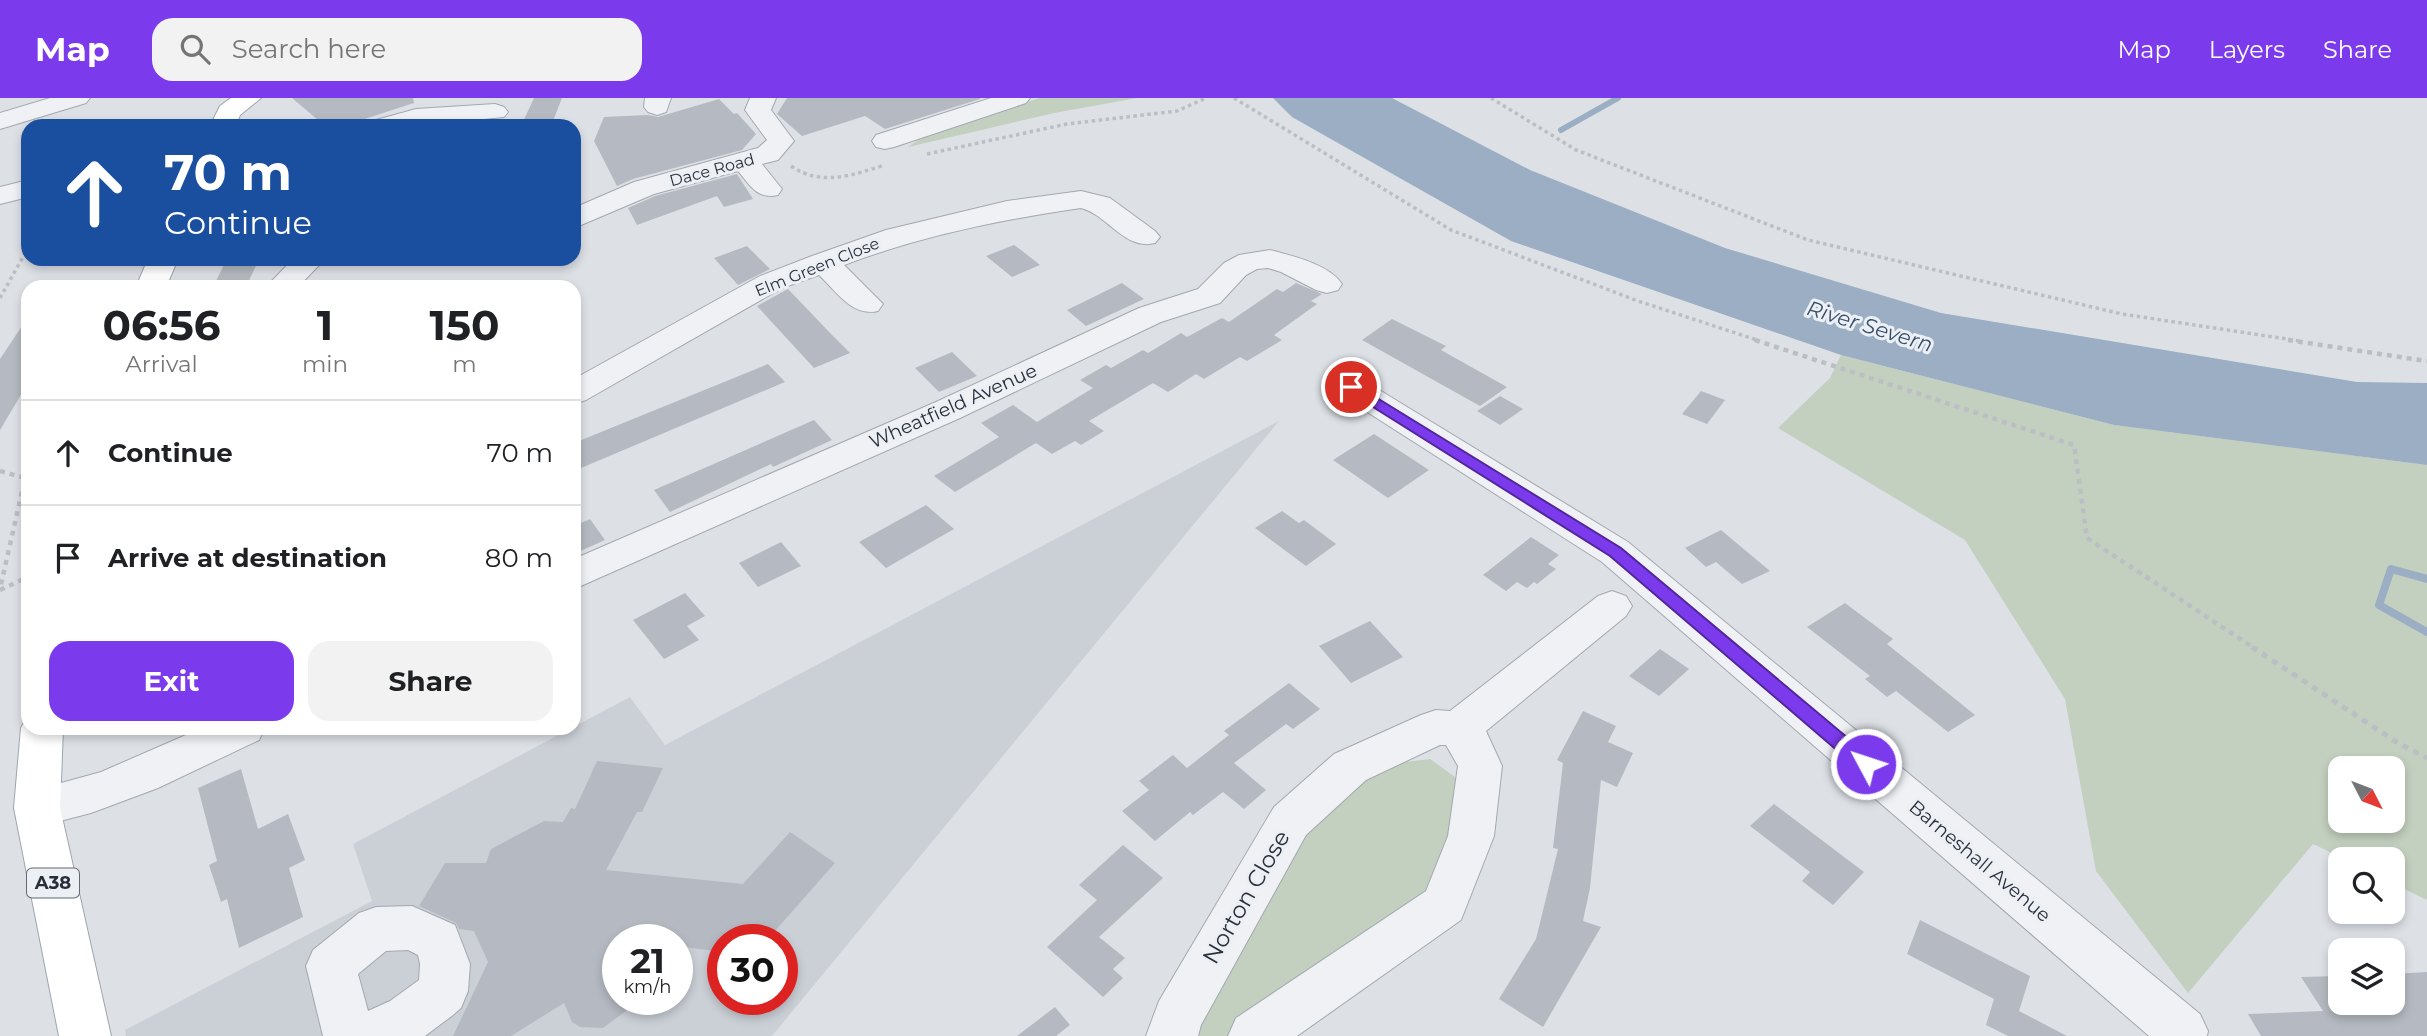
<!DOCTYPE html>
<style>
body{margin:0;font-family:Montserrat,sans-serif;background:#f2f2f2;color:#202124;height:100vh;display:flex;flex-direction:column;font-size:26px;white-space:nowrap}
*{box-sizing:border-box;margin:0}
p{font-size:23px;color:#757577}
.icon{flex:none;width:38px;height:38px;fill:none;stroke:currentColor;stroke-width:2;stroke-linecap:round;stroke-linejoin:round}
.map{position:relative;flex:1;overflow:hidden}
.drawer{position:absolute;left:21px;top:182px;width:560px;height:455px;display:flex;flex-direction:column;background:#fff;border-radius:21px;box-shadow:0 4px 10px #0003}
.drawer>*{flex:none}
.top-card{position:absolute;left:21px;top:21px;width:560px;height:147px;border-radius:21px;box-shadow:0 4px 10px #0003;background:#1a4fa0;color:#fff;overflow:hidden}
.needle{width:46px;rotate:132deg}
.buttons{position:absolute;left:2328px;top:658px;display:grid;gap:14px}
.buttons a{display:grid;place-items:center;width:77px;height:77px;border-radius:14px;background:#fff;box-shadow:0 4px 10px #0003;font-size:35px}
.speed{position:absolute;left:602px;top:826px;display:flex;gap:14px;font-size:35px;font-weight:700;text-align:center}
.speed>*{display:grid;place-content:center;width:91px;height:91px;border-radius:50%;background:#fff;box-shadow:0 4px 10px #0003;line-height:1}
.speed small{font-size:18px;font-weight:400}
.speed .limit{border:10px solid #d22;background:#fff;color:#111}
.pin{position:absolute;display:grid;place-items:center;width:60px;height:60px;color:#fff;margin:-30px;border:4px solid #fff;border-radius:50%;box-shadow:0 2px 7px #0007}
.me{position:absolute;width:77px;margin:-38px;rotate:310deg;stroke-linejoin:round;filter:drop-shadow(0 0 5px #0008)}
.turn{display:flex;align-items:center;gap:24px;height:147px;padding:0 28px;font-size:32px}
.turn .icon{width:91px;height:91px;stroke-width:2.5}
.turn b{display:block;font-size:49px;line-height:60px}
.eta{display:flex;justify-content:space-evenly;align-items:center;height:119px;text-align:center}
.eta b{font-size:42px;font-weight:700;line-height:49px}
.button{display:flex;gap:14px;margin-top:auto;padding:14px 28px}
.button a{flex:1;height:80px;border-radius:21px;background:#7c3aed;color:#fff;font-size:28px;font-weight:700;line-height:80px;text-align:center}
.button a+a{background:#f2f2f2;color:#202124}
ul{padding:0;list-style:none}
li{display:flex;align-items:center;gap:21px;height:105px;padding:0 28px;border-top:2px solid #e0e0e0}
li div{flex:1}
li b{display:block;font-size:26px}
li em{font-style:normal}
header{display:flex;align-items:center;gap:42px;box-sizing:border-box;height:98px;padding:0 35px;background:#7c3aed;color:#fff}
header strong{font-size:33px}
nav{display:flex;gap:38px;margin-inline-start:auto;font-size:24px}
.search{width:490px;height:63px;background:#f2f2f2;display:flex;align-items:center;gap:18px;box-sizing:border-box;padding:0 24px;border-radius:21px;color:#757577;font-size:26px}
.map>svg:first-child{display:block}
.built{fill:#cbd0d7;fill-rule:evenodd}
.green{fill:#c3cfbf;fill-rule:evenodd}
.water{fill:#9baec3}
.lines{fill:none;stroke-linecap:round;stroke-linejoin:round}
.stream-far1{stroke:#9baec3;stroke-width:6}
.stream{stroke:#9baec3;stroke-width:8}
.building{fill:#b5bac2}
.minor-casing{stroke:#a3a8af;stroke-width:2}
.major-casing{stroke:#9ea5b0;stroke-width:2}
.path-far2{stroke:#bbbfc4;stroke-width:3.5;stroke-dasharray:3.5 3.5;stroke-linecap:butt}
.path-far1{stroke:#bbbfc4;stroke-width:4.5;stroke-dasharray:5 5;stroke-linecap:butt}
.path{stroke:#bbbfc4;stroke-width:5;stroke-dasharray:6 6;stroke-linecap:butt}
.minor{fill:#eff1f4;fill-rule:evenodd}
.major{fill:#fff;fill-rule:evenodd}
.route{fill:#7c3aed;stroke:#51269a;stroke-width:2}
.labels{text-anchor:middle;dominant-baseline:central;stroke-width:6;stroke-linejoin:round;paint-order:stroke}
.far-street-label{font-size:16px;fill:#282f3b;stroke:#eceff4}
.shield{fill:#eceff4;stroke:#636972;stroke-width:2}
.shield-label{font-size:18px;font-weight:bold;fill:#282f3b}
.street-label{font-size:19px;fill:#282f3b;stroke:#eceff4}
.water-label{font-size:21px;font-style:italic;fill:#364e6b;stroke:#eceff4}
.near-street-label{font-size:23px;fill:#282f3b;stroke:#eceff4}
</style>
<header>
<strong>Map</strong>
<div class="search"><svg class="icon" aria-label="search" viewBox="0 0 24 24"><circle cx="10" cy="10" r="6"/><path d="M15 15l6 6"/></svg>Search here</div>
<nav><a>Map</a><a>Layers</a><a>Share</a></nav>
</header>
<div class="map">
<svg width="2427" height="938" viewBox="0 0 2427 938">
<rect width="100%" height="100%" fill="#dde1e6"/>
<path class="built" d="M1279,323L772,938H126L125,932L372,803L353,746L630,599L665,647ZM618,842H677V901H618ZM723,842H782V901H723Z"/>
<path class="green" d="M1040,0H1137L1054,15L908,49L932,33Z
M1841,257L2114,327L2427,367V802L2392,785V761H2345L2313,746L2188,895L2096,773L2065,601L1965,442L1778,330L1830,280ZM2340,670H2392V723H2340Z
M1430,661L1455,679L1459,723L1421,809L1234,938H1197L1204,908L1309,724L1380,667Z"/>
<path class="water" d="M1273,0H1392L1530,72L1725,150L1941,215L2357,284L2427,285V367L2114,327L1841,257L1511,143L1292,19Z"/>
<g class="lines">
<path class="stream-far1" d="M1561,32L1618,0"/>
<path class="stream" d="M2427,481L2391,471L2379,507L2427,534"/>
</g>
<path class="building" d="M292,0H413L414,5L343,28H325Z
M534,0H562L551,28H521Z
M787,0H980V1L885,31L865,18L802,38L777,16Z
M719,1L734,16L737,15L756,36L742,52L633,81L617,88L594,43L604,19L648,17L658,19Z
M737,76L753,101L724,109L717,98L637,127L628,110L655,98Z
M1014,147L1021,152L1040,167L1012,179L986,158Z
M747,148L770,171L738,187L714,160Z
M227,161H259L246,189H213Z
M1122,185L1144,201L1086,228L1067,212Z
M1296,185L1322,196L1311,203L1317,206L1274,237L1282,242L1247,263L1240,259L1204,281L1196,276L1168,294L1153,285L1089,323L1104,333L1081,347L1075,343L1052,356L1036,345L955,394L934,378L999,339L981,325L1013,307L1037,324L1093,290L1080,282L1106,267L1111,270L1143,252L1148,255L1181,235L1187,239L1222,220L1229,224L1277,191L1283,194Z
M788,191L832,237L850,255L814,270L757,208Z
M28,219V285L0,332V261Z
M1392,221L1446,248L1441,252L1507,289L1480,308L1362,242Z
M952,254L977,278L939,294L915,270Z
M768,266L785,284L574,373V345Z
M1701,293L1725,302L1707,326L1682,316Z
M1500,298L1523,311L1500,327L1477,313Z
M814,322L832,342L773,369L771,366L670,414L654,392Z
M1374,336L1429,372L1388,400L1333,362Z
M926,407L954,431L886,470L859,444Z
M1282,413L1299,425L1304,422L1336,446L1306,468L1255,430Z
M590,421L605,442L574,456V428Z
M1721,432L1770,473L1742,486L1716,464L1706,469L1685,450Z
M1531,439L1559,457L1548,466L1556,471L1537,486L1534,484L1527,490L1517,484L1506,493L1483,477Z
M781,444L801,468L758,489L739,465Z
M685,495L705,518L687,528L699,542L664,561L633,522Z
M1845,505L1893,541L1887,546L1975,617L1948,634L1896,593L1887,599L1865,581L1870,578L1807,529Z
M1370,523L1403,559L1351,585L1319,548Z
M1660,551L1689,571L1659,598L1629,578Z
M1289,585L1320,611L1293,631L1286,626L1234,665L1266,692L1244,711L1223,694L1193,717L1190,714L1155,743L1122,713L1149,692L1139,683L1173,657L1187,670L1229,637L1224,633Z
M1583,613L1616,628L1608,644L1633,655L1617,689L1601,682L1590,790L1583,823L1601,829L1543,929L1499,901L1536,841L1558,751L1553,750L1563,665L1557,662Z
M597,663L663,670L642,714H637L606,772L743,786L790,734L835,765L767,842H723V854L677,848V842H618V901H642L603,930L580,929L572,924L564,905L511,938H453L488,864L474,833L459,831L456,825L419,808L445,765H486L491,751L544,723L563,724L571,710L575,711Z
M241,671L258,731L288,716L305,762L289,770L303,819L239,850L227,801L221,804L209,767L217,763L198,690Z
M1774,706L1864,774L1833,807L1802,783L1810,774L1750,728Z
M1123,747L1163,780L1099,839L1125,860L1113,871L1123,880L1103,899L1047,849L1097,802L1079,787Z
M1920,822L2030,878L2019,913L2067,938H2008L1986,927L1994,901L1907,856Z
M2427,874V938H2261L2248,916L2323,913L2301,879L2340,878V905H2392V876Z
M1055,909L1070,927L1056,938H1017Z"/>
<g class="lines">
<defs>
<path id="minor" d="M50,0H90L86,5L0,31V15Z
M645,0H671L666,14L657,17L648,14L644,9Z
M750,0H776L771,12L794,43L778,62L762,66L782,91L778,97C757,102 750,87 738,73L654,96L574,130V110L634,84L758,50L767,42L745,12Z
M991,0H1030L1026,5L894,49L885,51L876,49L872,43L876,37Z
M495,6L504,9L508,14L504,19L413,28H372L376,22L416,11Z
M28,82V99L0,106V89Z
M1081,93L1110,100L1155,133L1160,139L1155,145C1125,153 1108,117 1081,110C999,122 921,138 844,167L883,206L878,213C852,219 836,193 819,177L782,190L586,302L574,306V281L760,178L812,158L886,132L1007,103Z
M1270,152C1292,158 1329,166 1342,186L1338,192L1327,195L1316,192L1281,174L1268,170L1257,171L1246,177L1220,205L1161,224L960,320L574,491V461L936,304L1139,210L1198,191L1224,165L1239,157Z
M293,161H325L298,189H266Z
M1351,279L1363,282L1628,444L2200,916L2208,933L2207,938H2149L1602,464L1339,296L1334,289L1339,282Z
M1612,493L1626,498L1632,508L1626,518L1486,633L1502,668L1494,738L1461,822L1297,938H1228L1236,920L1426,793L1448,738L1458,668L1446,647H1440L1366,682L1306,737L1201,927L1198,938H1146L1159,903L1274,709L1334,656L1421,617L1436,612L1450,613L1598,498Z
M202,630H265L259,642L158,690L91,715L37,729L21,724L14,710L21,696L101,674Z
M412,808L455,827L470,866L468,893L461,910L453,917L425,938H323L306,868L313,852L359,815L376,809ZM408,852L418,857L420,866L419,882L390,903L368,913L358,876L386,853Z"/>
<path id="major" d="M231,0H261L240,17L236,28H210L220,8Z
M148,161H178L166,189H136Z
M28,617V630H63L60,710L111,938H59L14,710L21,630Z"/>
</defs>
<use href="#minor" class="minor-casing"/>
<use href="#major" class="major-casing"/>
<path class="path-far2" d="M1234,0L1451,132L1638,203L1760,243
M1491,0L1576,52L1808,142L2122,216L2300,243
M927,56L1067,26L1177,13L1206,0
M791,68C822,89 852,77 885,67
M0,200L28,150"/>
<path class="path-far1" d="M1755,242L2074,347L2087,440L2254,550
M2288,242L2427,263
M0,373L25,380L0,491
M0,492L28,479"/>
<path class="path" d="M2252,549L2398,645L2427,660"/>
<use href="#minor" class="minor"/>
<use href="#major" class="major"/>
</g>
<path class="route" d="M1351,284L1621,450L1873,661L1875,666L1873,672L1866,674L1860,672L1610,458L1346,292V286Z"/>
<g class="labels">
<g class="far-street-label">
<text transform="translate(712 72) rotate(-15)">Dace Road</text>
<text transform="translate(817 169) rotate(-22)">Elm Green Close</text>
</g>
<rect class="shield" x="27" y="770.5" width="52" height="29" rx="5"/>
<g class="shield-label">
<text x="53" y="785">A38</text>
</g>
<g class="street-label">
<text transform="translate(953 308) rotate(-24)">Wheatfield Avenue</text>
<text transform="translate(1980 763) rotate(40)">Barneshall Avenue</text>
</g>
<g class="water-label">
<text transform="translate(1870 228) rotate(17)">River Severn</text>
</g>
<g class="near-street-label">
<text transform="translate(1246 799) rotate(-60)">Norton Close</text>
</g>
</g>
</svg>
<div class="buttons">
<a><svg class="needle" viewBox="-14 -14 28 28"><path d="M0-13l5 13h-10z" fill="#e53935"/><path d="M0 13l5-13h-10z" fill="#757577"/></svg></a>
<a><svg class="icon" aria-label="search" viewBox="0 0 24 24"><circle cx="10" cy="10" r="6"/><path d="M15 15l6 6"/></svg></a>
<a><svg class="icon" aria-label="layers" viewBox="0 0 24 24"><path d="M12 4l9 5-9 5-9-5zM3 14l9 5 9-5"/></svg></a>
</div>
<div class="speed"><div>21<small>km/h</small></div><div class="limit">30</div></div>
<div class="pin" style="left:1351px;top:289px;background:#d93025"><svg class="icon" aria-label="arrive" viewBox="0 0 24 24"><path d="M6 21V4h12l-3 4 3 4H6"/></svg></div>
<svg class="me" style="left:1866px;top:666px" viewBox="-20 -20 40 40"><circle r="17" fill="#7c3aed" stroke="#fff" stroke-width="3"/><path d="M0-11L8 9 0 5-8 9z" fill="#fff"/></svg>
<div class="top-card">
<div class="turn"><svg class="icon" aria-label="ahead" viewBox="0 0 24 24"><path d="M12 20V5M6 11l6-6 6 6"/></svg><div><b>70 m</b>Continue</div></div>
</div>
<section class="drawer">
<div class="eta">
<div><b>06:56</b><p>Arrival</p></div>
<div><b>1</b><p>min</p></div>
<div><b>150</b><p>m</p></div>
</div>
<ul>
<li><svg class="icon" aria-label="ahead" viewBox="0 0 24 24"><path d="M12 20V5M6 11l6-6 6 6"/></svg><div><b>Continue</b></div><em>70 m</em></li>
<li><svg class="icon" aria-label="arrive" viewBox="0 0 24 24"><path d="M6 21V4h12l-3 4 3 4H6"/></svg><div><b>Arrive at destination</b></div><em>80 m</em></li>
</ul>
<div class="button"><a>Exit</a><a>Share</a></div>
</section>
</div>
